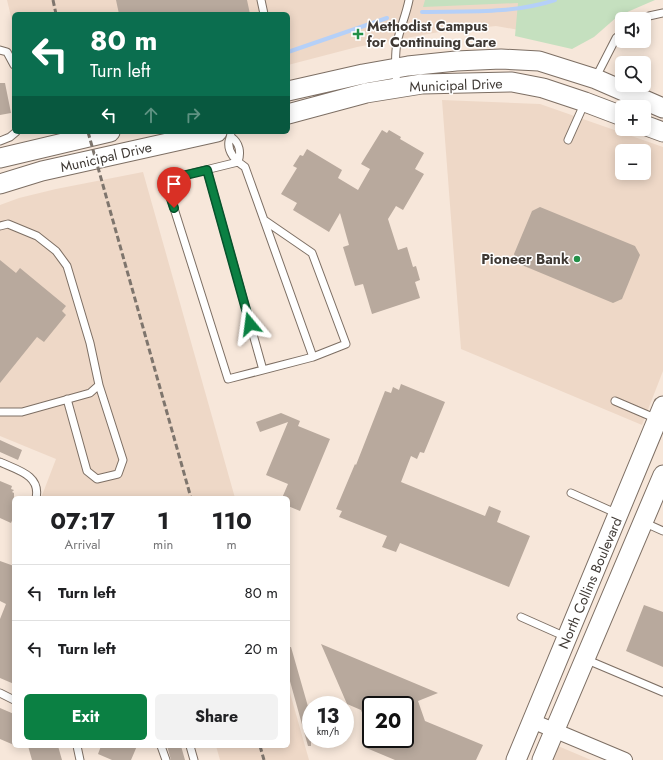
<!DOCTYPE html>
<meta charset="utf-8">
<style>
body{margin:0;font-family:Jost,sans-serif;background:#f2f2f2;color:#202124;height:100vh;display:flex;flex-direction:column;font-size:15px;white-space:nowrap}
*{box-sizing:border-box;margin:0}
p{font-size:13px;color:#757577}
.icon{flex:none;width:22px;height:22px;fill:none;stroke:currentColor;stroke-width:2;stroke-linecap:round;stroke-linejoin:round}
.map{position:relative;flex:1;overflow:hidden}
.sheet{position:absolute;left:12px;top:496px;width:278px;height:252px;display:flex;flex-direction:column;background:#fff;border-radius:6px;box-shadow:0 2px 10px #0003}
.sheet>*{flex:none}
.hud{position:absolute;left:12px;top:12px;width:278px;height:122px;border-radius:6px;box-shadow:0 2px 10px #0003;background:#0b6e4f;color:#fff;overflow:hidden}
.buttons{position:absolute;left:615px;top:12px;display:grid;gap:8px}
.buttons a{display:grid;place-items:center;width:36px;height:36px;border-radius:6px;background:#fff;box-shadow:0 2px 10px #0003;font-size:20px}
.speed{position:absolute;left:302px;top:696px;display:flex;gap:8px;font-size:20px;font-weight:700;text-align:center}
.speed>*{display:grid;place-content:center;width:52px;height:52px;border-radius:50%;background:#fff;box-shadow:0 2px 10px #0003;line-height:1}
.speed small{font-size:10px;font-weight:400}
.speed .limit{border:2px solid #111;border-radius:6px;background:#fff;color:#111}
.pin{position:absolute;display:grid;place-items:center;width:34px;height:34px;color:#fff;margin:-41px -17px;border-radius:50% 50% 50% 0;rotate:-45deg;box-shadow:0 0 4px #0007}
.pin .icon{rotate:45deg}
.me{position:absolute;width:44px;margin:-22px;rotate:344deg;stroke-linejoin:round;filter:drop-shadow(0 0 3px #0008)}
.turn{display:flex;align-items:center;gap:14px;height:84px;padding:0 12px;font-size:18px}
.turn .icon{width:52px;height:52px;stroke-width:2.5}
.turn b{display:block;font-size:28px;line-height:34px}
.lanes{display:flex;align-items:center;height:38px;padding:0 12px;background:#0003;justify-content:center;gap:20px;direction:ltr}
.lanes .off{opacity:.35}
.eta{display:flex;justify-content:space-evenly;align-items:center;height:68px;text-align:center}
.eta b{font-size:24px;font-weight:700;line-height:28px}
.primary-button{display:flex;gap:8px;margin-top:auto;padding:8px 12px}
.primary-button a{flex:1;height:46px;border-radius:6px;background:#0b8043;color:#fff;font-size:16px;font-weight:700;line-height:46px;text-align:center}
.primary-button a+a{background:#f2f2f2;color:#202124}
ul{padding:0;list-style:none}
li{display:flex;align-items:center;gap:12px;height:56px;padding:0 12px;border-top:1px solid #e0e0e0}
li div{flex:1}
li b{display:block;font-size:15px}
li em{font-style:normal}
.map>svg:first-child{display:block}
.built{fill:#eed8c7;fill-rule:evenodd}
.green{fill:#c5e0bf}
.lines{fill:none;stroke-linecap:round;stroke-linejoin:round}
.stream{stroke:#b5d0f8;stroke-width:4}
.building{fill:#b8a99d}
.lane-casing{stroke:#7d6f64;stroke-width:9}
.street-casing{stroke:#7d6f64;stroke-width:16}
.secondary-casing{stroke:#7d6f64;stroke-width:21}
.lane{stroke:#fff;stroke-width:7}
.street{stroke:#fff;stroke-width:14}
.secondary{stroke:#fff;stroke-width:19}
.rail{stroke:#7e756d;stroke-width:3;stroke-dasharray:6 3;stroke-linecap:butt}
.route-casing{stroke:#07532c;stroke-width:10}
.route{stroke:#0b8043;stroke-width:7}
.poi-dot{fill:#239048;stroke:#fff;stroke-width:1.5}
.labels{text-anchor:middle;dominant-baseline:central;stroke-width:3;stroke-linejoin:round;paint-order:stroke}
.poi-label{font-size:14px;font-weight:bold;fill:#3f3934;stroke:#fff;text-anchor:start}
.street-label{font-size:14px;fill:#3f3934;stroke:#fff}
</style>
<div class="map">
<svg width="663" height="760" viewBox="0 0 663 760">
<rect width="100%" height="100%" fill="#f7e7da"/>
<path class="built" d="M7,0H596L553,36L496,26L439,32L357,47L288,65V14H14V29Z
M442,100L540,104L663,147V371L642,425L461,349ZM622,151H644V173H622Z
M143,172L235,498H41L56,459L0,436V205L19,198L56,189Z
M288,686L309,760H220L216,746H288Z
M558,746L591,760H553Z"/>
<path class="green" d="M425,0H655L618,16L594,37L572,49L515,36L518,3L423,7Z"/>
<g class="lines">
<path class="stream" d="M422,12C466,11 513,14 555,0
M288,52L387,18"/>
</g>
<path class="building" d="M116,0H247L250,14H119Z
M0,83H5L11,113L0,115Z
M382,130L387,133L389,130L401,137L400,139L424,153L415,169L424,174L403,210L396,206L388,219L398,250L407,247L413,267L416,266L420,280L415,282L420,298L372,314L363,284L355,286L343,247L349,245L340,213L329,232L293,210L297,203L281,194L297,168L293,166L300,155L303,156L307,149L342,170L338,178L358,190L370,169L361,164Z
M540,207L635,246L640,255L622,299L613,303L517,263L514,254L532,211Z
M0,260L16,273L20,268L66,306L62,311L66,315L44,342L37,337L0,383Z
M401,384L445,402L424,453L420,452L417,459L411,456L401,482L485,516L489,506L501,511L497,522L530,536L509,587L400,543L396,552L382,547L387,536L339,517L342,511L336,509L355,464L356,465L385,391L391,393L393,387L399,390Z
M281,413L300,421L298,426L330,439L300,511L288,506V498H282L288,484L266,475L288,422L260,432L256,422Z
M0,440L22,450L18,460L0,452Z
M0,481L12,486L11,489L14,490L12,492L14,493V516L11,523L0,518Z
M0,561L14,566V684L0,678V619L6,604L0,601Z
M644,605L663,612V667L626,651Z
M321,644L438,693L418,701L425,721L483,745L476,760H395L364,747L374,743L372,739H405V705H371L370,733L361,710L347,704Z
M288,647H291L311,717V746H308L288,674Z
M0,708L14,714V745L0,739Z
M28,746H58L62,760H32Z
M101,746H137L131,760H112L98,754Z
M167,746H181L185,760H171Z"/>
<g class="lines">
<defs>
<path id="lane" d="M261,0L264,14
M643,19L649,16L663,13
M0,50L7,52L14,65
M596,77L616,38L622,33
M397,88C396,73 394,58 397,43C400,28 406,15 409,0
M231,132C231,136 230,138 229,141C227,153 236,161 245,167L313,357L228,379L165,180L238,162
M231,137C240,143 241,153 238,162
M568,140L585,102
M0,141L10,137L16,132
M207,170L263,370
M264,220L312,253L346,344L313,357
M0,226L8,224L37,236L56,251L67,266L90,343L99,385L90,393L22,412H0
M67,399L87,471L97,479L118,474L123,460L99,385
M615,401L657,419
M0,462C17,470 41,475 36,498
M571,493L618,514
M643,522L663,531
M521,617L566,637
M585,659L663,692
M0,693L14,700
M77,746L80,760
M161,746L166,760
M190,746L194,760"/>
<path id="street" d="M532,721L625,760"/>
<path id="secondary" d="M288,91L363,74L408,66L456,61L501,59L539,61L596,79L663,108
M288,114L366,93L422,84L512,82L543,88L585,102L622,116
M644,125L663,132
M0,158L110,132
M0,184L42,171L217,132
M516,760L663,406
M542,760L663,475"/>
</defs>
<use href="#lane" class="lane-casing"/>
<use href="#street" class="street-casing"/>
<use href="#secondary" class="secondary-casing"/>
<use href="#lane" class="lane"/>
<use href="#street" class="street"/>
<use href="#secondary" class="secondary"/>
<path class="rail" d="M53,0L56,14
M88,132L191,498
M260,746L264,760"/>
</g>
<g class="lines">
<defs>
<path id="route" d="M174,208L165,180L207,170L250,324"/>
</defs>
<use href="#route" class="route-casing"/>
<use href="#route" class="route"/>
</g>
<g class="poi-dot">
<path d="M356 28h4v4h4v4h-4v4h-4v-4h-4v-4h4z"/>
<circle cx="577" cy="259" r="4"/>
</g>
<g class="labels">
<g class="poi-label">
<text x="367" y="26">Methodist Campus<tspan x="367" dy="16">for Continuing Care</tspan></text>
<text x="569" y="259" text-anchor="end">Pioneer Bank</text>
</g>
<g class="street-label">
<text transform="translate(456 85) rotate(-2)">Municipal Drive</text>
<text transform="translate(106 157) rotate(-13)">Municipal Drive</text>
<text transform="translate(590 583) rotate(-67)">North Collins Boulevard</text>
</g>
</g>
</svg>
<div class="buttons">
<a><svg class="icon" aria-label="sound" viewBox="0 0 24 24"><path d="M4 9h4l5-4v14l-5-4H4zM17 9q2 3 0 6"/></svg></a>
<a><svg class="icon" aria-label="search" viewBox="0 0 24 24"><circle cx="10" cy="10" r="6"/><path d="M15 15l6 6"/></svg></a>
<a>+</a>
<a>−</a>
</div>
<div class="speed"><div>13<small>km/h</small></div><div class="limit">20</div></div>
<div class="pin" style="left:174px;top:208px;background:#d93025"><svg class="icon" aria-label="arrive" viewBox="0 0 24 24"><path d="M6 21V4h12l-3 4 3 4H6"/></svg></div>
<svg class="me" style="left:250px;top:324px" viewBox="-20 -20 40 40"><path d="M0-17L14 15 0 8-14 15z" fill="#0b8043" stroke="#fff" stroke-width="4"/></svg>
<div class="hud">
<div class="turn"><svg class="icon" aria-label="left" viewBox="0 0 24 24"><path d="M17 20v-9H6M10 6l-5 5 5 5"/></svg><div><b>80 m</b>Turn left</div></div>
<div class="lanes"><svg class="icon" aria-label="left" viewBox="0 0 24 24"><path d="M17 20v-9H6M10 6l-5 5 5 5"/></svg><svg class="icon off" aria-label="ahead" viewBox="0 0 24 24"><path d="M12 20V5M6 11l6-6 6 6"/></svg><svg class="icon off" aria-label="right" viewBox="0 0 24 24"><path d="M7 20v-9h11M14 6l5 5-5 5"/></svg></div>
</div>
<section class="sheet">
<div class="eta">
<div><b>07:17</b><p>Arrival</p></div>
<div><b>1</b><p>min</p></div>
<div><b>110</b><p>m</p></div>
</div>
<ul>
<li><svg class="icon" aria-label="left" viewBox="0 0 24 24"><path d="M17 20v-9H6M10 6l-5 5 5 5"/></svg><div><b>Turn left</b></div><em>80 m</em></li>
<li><svg class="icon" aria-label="left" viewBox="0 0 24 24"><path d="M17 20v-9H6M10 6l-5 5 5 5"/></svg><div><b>Turn left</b></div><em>20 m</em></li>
</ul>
<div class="primary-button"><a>Exit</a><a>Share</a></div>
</section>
</div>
